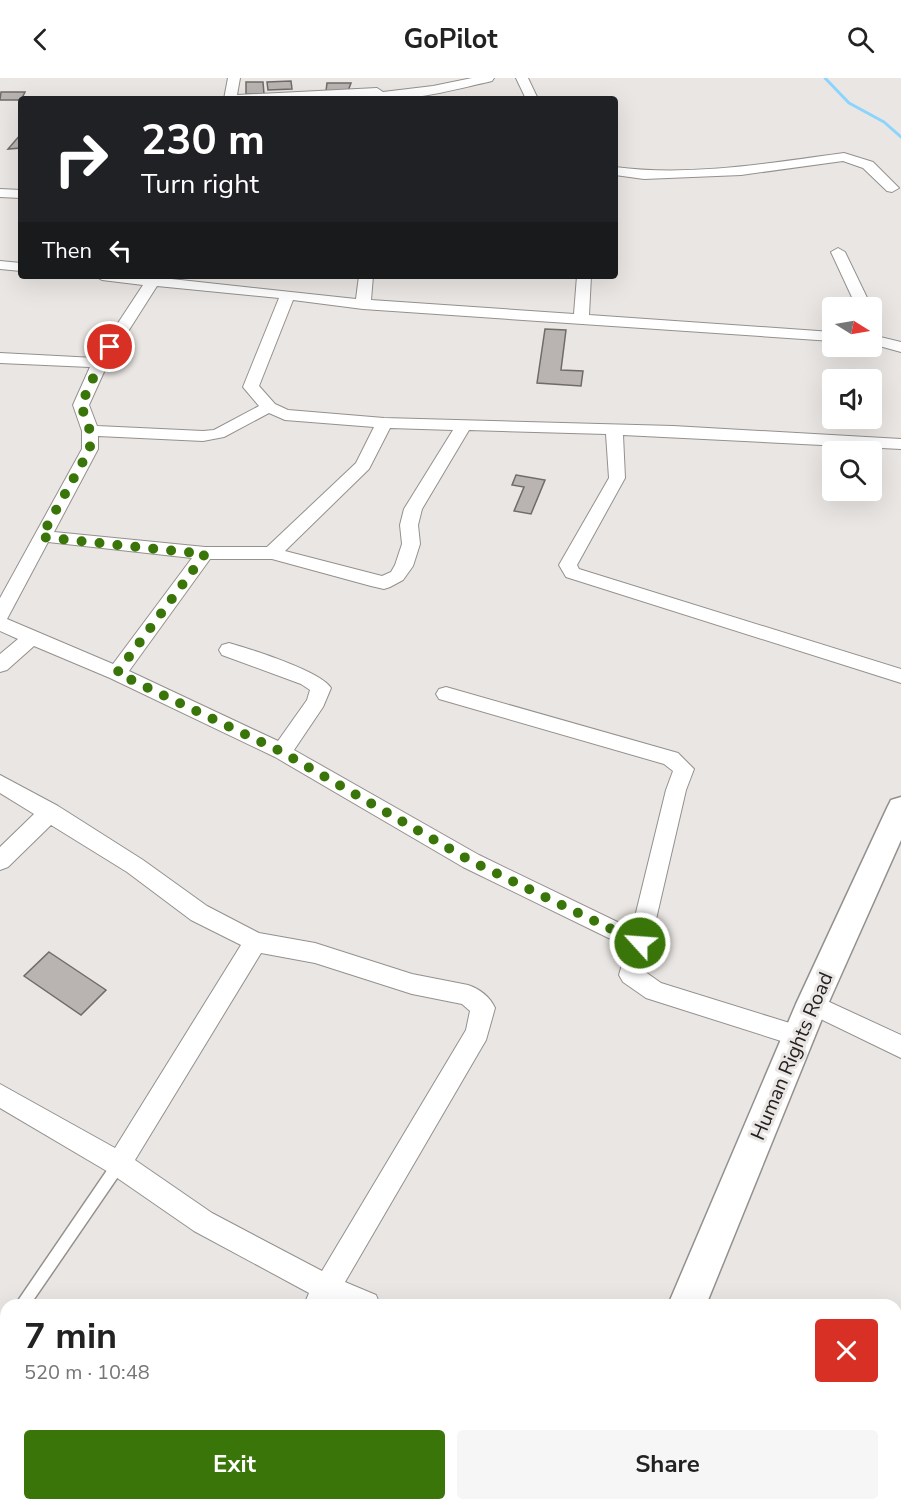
<!DOCTYPE html>
<meta charset="utf-8">
<style>
body{margin:0;font-family:"Nunito Sans",sans-serif;background:#f6f6f6;color:#222;height:100vh;display:flex;flex-direction:column;font-size:22px;white-space:nowrap}
*{box-sizing:border-box;margin:0}
p{font-size:20px;color:#767676}
.icon{flex:none;width:33px;height:33px;fill:none;stroke:currentColor;stroke-width:2;stroke-linecap:round;stroke-linejoin:round}
.map{position:relative;flex:1;overflow:hidden}
.panel{position:absolute;left:0px;top:1221px;width:902px;height:212px;display:flex;flex-direction:column;background:#fff;border-radius:18px 18px 0 0;box-shadow:0 6px 24px #0002}
.panel>*{flex:none}
.banner{position:absolute;left:18px;top:18px;width:600px;height:183px;border-radius:6px;box-shadow:0 6px 24px #0002;background:#202124;color:#fff;overflow:hidden}
.needle{width:39px;rotate:101deg}
.tools{position:absolute;left:822px;top:219px;display:grid;gap:12px}
.tools a{display:grid;place-items:center;width:60px;height:60px;border-radius:6px;background:#fff;box-shadow:0 6px 24px #0002;font-size:30px}
.pin{position:absolute;display:grid;place-items:center;width:51px;height:51px;color:#fff;margin:-26px;border:3px solid #fff;border-radius:50%;box-shadow:0 2px 6px #0007}
.me{position:absolute;width:66px;margin:-33px;rotate:296deg;stroke-linejoin:round;filter:drop-shadow(0 0 4px #0008)}
.turn{display:flex;align-items:center;gap:21px;height:126px;padding:0 24px;font-size:27px}
.turn .icon{width:78px;height:78px;stroke-width:2.5}
.turn b{display:block;font-size:42px;line-height:51px}
.then{display:flex;align-items:center;height:57px;padding:0 24px;background:#0003;gap:12px;font-size:22px}
.round{display:grid;place-items:center;flex:none;width:63px;height:63px;border-radius:6px;background:#f6f6f6}
.headline{display:flex;align-items:center;justify-content:space-between;height:102px;padding:0 24px}
h1{font-size:36px;font-weight:700;line-height:45px}
.button{display:flex;gap:12px;margin-top:auto;padding:12px 24px}
.button a{flex:1;height:69px;border-radius:6px;background:#3a7509;color:#fff;font-size:24px;font-weight:700;line-height:69px;text-align:center}
.button a+a{background:#f6f6f6;color:#222}
header{display:flex;justify-content:space-between;align-items:center;height:78px;padding:0 24px;background:#fff;font-size:27px;font-weight:700}
.map>svg:first-child{display:block}
.lines{fill:none;stroke-linecap:round;stroke-linejoin:round}
.stream{stroke:#8bd4fd;stroke-width:3}
.building{fill:#b9b4b2;stroke:#6f6b69;stroke-width:1.5}
.lane-casing{stroke:#94908e;stroke-width:3}
.street-casing{stroke:#94908e;stroke-width:2}
.secondary-casing{stroke:#94908e;stroke-width:3}
.lane{fill:#fff;fill-rule:evenodd}
.street{fill:#fff;fill-rule:evenodd}
.secondary{fill:#fff;fill-rule:evenodd}
.route{stroke:#3a7509;stroke-width:10;stroke-dasharray:0 18}
.labels{text-anchor:middle;dominant-baseline:central;stroke-width:6;stroke-linejoin:round;paint-order:stroke}
.street-label{font-size:20px;fill:#232221;stroke:#eae6e3}
</style>
<header><svg class="icon" aria-label="back" viewBox="0 0 24 24"><path d="M15 5l-7 7 7 7"/></svg>GoPilot<svg class="icon" aria-label="search" viewBox="0 0 24 24"><circle cx="10" cy="10" r="6"/><path d="M15 15l6 6"/></svg></header>
<div class="map">
<svg width="901" height="1432" viewBox="0 0 901 1432">
<rect width="100%" height="100%" fill="#eae6e3"/>
<g class="lines">
<path class="stream" d="M825,0L849,25L884,44L901,59"/>
</g>
<path class="building" d="M291,3L292,11L268,12L267,4Z
M246,4H263L264,16H246Z
M327,5H351L348,13H326Z
M1,14H25L21,22H0Z
M21,56V70L8,71Z
M545,251L566,252L561,292L583,293L581,308L537,305Z
M516,397L545,402L531,436L514,433L524,409L512,407Z
M49,874L106,912L81,937L24,898Z"/>
<g class="lines">
<defs>
<path id="lane" d="M119,1080L124,1082L125,1086L124,1090L30,1227H15L114,1082Z
M6,1244V1263L0,1267V1248Z
M558,1426H579L582,1432H561Z"/>
<path id="street" d="M228,0H240L237,17L377,10L383,14L433,8L472,0H494L492,3C457,11 410,24 374,21L372,18L224,21Z
M516,0H528L538,21H526Z
M844,75L873,84L899,110L892,114L887,113L863,90L843,83L741,97L644,101L615,97V89C691,99 769,85 844,75Z
M0,111L21,112V120L0,119Z
M838,170L845,174L872,230V231L857,230L831,174Z
M0,183L21,185V193L0,191Z
M95,198H144L356,221L359,198H373L371,222L574,236L577,198H591L589,237L832,254V263L363,231L293,222L259,308L275,326L288,332L384,340L673,348L901,361V371L623,357L625,400L577,487L579,491L901,591V605L566,499L559,487L609,400L606,356L469,352L422,431L418,447L420,466L413,488L403,502L390,509L384,511L371,508L272,481H210L129,593L278,663L307,622L310,612L301,606L222,577L219,572L222,567L229,565C250,571 321,593 331,610L323,629L294,672L479,777L632,851L666,712L673,693L664,686L439,621L436,616L439,611L446,609L678,675L694,691L686,712L644,893L661,905L809,951L812,958L809,965L800,969L646,920L623,904L619,897L627,869L463,789L275,679L110,600L34,568L7,592L0,594V576L18,561L0,553V520L82,371V353L73,327L90,289L0,285V275L95,280L143,207L102,202ZM157,208L279,220L243,309L259,328L214,352L203,353L97,348L89,327L108,285ZM269,335L285,342L374,349L356,385L267,469H205L54,454L98,371V358L203,363L224,359ZM390,350L453,352L404,431L400,447L402,466L395,487L391,494L382,498L285,473L369,391ZM48,464L192,480L113,586L7,541Z
M872,257L901,264V274L872,266Z
M0,697L58,728L143,782L207,828L259,855L315,865L412,896L468,907C480,911 490,919 495,930L486,962L345,1204L376,1217L380,1227H304L309,1215L194,1153L110,1095L0,1030V1006L115,1070L241,867L191,842L127,794L51,747L8,789L0,792V769L34,736L0,715ZM261,875L315,885L412,916L462,926L470,933L466,952L322,1193L212,1135L135,1082Z
M812,916L901,957V980L804,933L800,926L804,919Z
M896,1351L901,1353V1384L896,1381Z
M189,1426H220L218,1432H187Z"/>
<path id="secondary" d="M901,719V762L828,926L706,1227H668L796,926L887,730L891,722Z
M570,1426H611L609,1432H569Z"/>
</defs>
<use href="#lane" class="lane-casing"/>
<use href="#street" class="street-casing"/>
<use href="#secondary" class="secondary-casing"/>
<use href="#lane" class="lane"/>
<use href="#street" class="street"/>
<use href="#secondary" class="secondary"/>
</g>
<g class="lines">
<path class="route" d="M110,269L100,285L81,327L90,353V371L41,459L205,476L117,595L282,674L471,783L640,865"/>
</g>
<g class="labels">
<g class="street-label">
<text transform="translate(792 978) rotate(-67)">Human Rights Road</text>
</g>
</g>
</svg>
<div class="tools">
<a><svg class="needle" viewBox="-14 -14 28 28"><path d="M0-13l5 13h-10z" fill="#e53935"/><path d="M0 13l5-13h-10z" fill="#767676"/></svg></a>
<a><svg class="icon" aria-label="sound" viewBox="0 0 24 24"><path d="M4 9h4l5-4v14l-5-4H4zM17 9q2 3 0 6"/></svg></a>
<a><svg class="icon" aria-label="search" viewBox="0 0 24 24"><circle cx="10" cy="10" r="6"/><path d="M15 15l6 6"/></svg></a>
</div>
<div class="pin" style="left:110px;top:269px;background:#d93025"><svg class="icon" aria-label="arrive" viewBox="0 0 24 24"><path d="M6 21V4h12l-3 4 3 4H6"/></svg></div>
<svg class="me" style="left:640px;top:865px" viewBox="-20 -20 40 40"><circle r="17" fill="#3a7509" stroke="#fff" stroke-width="3"/><path d="M0-11L8 9 0 5-8 9z" fill="#fff"/></svg>
<div class="banner">
<div class="turn"><svg class="icon" aria-label="right" viewBox="0 0 24 24"><path d="M7 20v-9h11M14 6l5 5-5 5"/></svg><div><b>230 m</b>Turn right</div></div>
<div class="then">Then<svg class="icon" aria-label="left" viewBox="0 0 24 24"><path d="M17 20v-9H6M10 6l-5 5 5 5"/></svg></div>
</div>
<section class="panel">
<div class="headline"><div><h1>7 min</h1><p>520 m · 10:48</p></div><a class="round" style="background:#d93025;color:#fff"><svg class="icon" aria-label="close" viewBox="0 0 24 24"><path d="M6 6l12 12M18 6L6 18"/></svg></a></div>
<div class="button"><a>Exit</a><a>Share</a></div>
</section>
</div>
